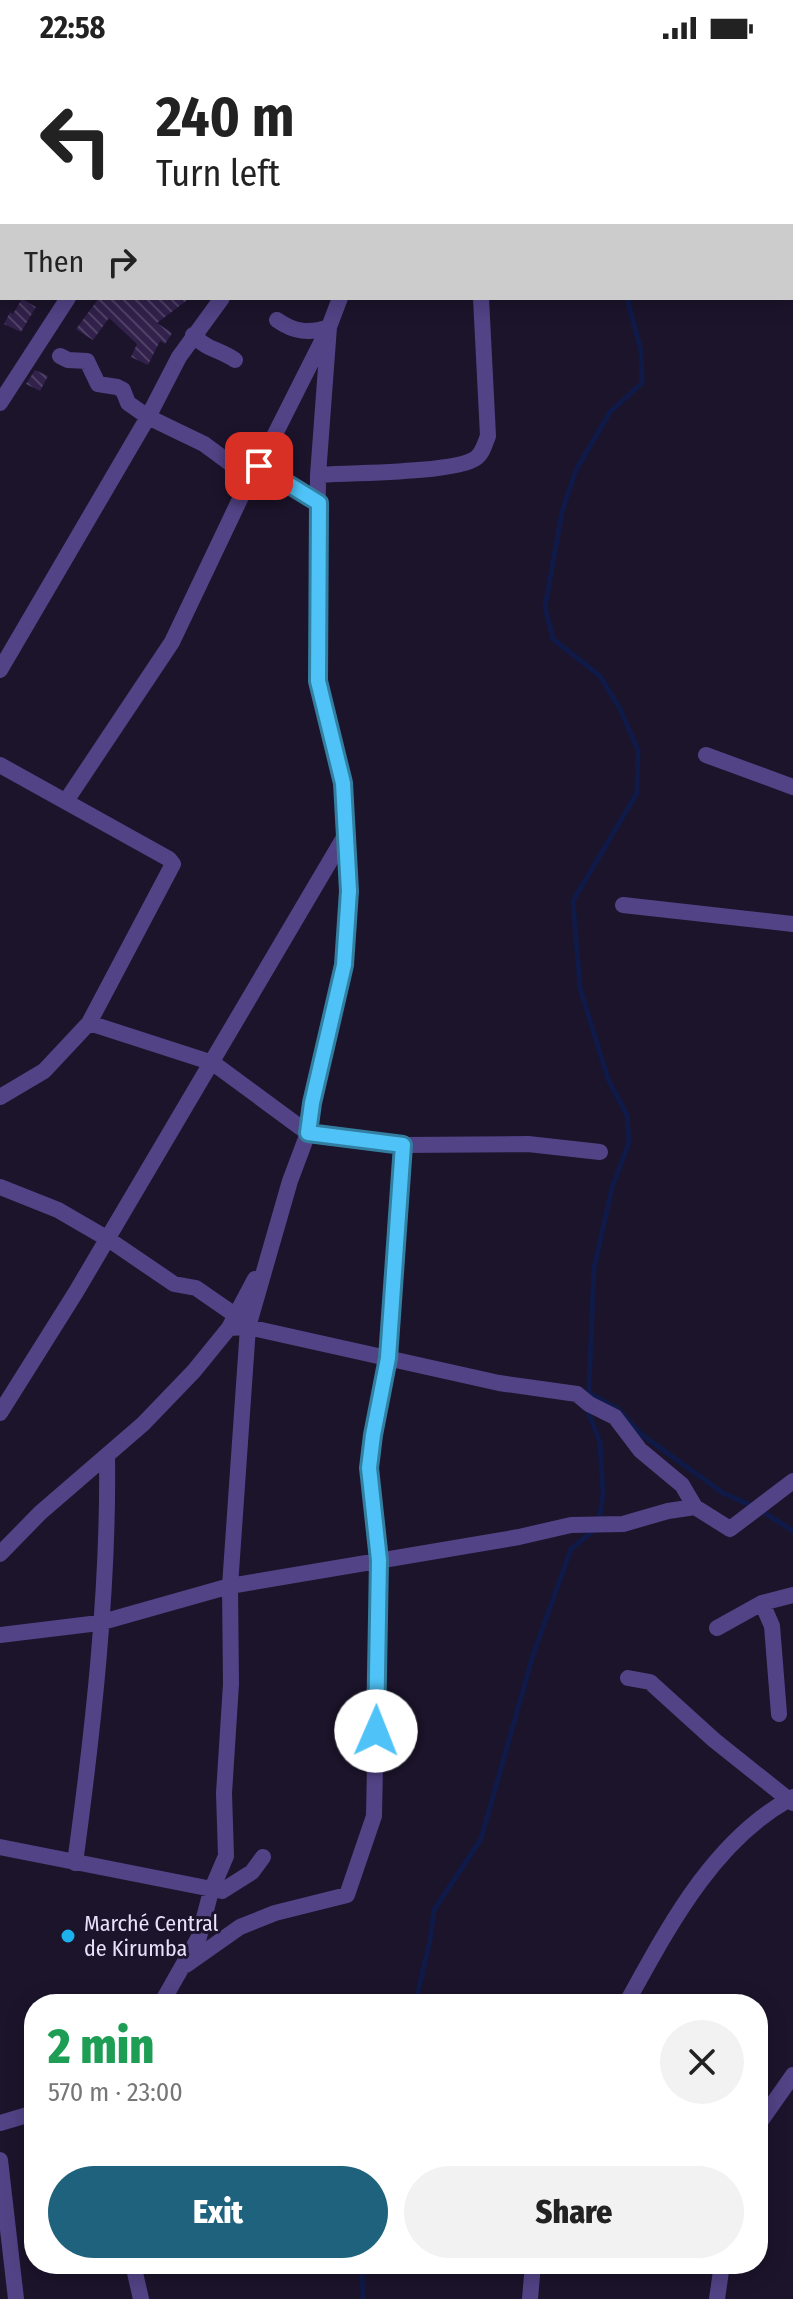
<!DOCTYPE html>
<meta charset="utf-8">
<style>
body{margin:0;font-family:"Fira Sans Condensed",sans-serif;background:#f2f2f2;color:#222;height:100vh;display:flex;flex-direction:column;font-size:30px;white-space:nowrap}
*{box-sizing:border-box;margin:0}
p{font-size:26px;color:#767676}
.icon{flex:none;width:44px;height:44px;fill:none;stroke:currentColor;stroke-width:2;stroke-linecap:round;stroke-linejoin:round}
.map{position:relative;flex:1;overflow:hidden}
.drawer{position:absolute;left:24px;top:1938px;width:744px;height:280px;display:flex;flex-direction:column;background:#fff;border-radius:32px;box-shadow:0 4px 20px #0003}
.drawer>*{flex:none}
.top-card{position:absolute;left:0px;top:0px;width:794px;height:244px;box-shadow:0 4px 20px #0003;background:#fff;color:#222;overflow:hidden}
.pin{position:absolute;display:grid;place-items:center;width:68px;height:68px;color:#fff;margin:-34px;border-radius:16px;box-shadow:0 4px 12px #0006}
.me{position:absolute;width:88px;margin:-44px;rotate:1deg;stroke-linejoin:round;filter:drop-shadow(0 0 6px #0008)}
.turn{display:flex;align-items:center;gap:28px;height:168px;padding:0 24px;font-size:36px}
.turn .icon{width:104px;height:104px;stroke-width:2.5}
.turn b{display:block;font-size:56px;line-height:68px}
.then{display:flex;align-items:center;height:76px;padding:0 24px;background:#0003;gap:16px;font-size:30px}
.round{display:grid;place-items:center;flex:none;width:84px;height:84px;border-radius:42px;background:#f2f2f2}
.overview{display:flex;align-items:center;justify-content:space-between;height:136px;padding:0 24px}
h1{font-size:48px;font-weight:800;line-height:60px;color:#1e9e55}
.cta{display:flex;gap:16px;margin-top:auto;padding:16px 24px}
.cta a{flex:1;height:92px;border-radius:48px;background:#1f627d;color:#fff;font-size:32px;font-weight:800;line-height:92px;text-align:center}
.cta a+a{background:#f2f2f2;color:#222}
.status{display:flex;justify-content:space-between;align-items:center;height:56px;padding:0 40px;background:#fff;direction:ltr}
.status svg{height:22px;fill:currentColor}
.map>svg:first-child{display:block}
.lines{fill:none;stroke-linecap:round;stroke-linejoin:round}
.stream{stroke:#101a48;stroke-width:5}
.building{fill:url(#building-back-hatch)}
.path{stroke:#3ca6b5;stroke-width:3;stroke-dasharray:4 6;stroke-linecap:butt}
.minor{stroke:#524386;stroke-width:16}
.route-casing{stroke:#337fa1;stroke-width:20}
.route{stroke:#4fc3f7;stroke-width:14}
.poi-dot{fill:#1cb0ed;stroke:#1c142b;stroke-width:3}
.labels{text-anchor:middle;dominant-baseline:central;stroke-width:6;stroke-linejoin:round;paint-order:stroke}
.poi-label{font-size:22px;fill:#e9e0fd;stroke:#1c142b;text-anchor:start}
</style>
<div class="status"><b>22:58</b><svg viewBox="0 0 49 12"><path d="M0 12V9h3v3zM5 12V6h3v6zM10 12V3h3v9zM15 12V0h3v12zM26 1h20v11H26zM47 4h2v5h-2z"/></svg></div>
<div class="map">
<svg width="793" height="2243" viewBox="0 0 793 2243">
<defs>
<pattern id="building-back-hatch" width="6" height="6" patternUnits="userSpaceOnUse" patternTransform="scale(2)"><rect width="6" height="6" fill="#31214b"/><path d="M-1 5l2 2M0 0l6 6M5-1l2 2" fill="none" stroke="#4f4166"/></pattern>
</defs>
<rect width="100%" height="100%" fill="#1c142b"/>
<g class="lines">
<path class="stream" d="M719,2L722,0
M590,1338L618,1353L641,1378L723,1437L757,1452L793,1475
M599,1466L603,1439L600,1386L588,1356L594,1212L612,1132L629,1086L627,1059L608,1023L580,932L573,845L637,737L638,694L620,653L600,620L553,583L545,551L562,456L576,414L610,356L642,327L641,295L627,242
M415,1948L430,1885L434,1854L481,1783L533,1599L571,1493L594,1474
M363,2243L362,2220L366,2208"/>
</g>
<path class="building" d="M99,242H190L157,267L172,277L165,288L160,285L148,309L131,301L137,288L109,262L93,284L76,273Z
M22,243L36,251L21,276L4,268L10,256L13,258Z
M35,314L48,320L40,335L26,328Z"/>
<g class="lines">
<path class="path" d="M768,2L771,0"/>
<path class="minor" d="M183,0L185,2
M101,2L104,0
M293,2L296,0
M456,2L457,0
M497,2V0
M0,77L2,75
M193,279C207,294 219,293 235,304
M60,300L68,304L87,305L98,328L117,331L123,334L128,347L148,361L204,388L250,422
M0,347L68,242
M259,410L319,447
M318,419C348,417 457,417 476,402C483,397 485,387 488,380L481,242
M0,614L148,361L179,301L222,242
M706,699L793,731
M0,709L169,803L173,808L89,967L44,1015L0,1041
M66,745L172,586L250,422L259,410L329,271C309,278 294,276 277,264
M623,849L793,868
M89,967L213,1007L308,1077L403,1089L528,1088L600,1096
M0,1131L58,1154L108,1183L174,1228L196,1232L235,1259
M229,1272L248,1271L499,1327L577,1338L589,1348L615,1361L640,1394L682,1429L695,1451
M0,1357L76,1236L346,778
M0,1498L40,1457L143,1368L194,1315L229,1272L255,1223
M762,1547L772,1570L779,1658
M717,1572L762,1547L793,1539
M0,1579L99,1567L230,1530L519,1481L571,1469L623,1468L668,1455L695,1451L730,1473L793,1425
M628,1622L650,1626L714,1684L793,1747
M0,1791L222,1835L252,1816L263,1801
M75,1807C93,1675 109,1532 107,1399
M186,1909L240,1871L275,1857L347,1839L374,1760L379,1504L369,1412L373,1379L388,1302L403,1089
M161,1948L199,1881L211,1835L226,1800L224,1737L231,1628L230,1530L248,1271L290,1125L308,1077L312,1047L344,909L349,835L343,727L318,625L317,562L318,419L329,271L340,242
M626,1948C668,1872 713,1784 793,1741
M0,2067L34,2057
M758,2069L793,2019
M0,2104L16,2243
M133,2208L141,2243
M530,2243L533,2208
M717,2243L722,2208"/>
</g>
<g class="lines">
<defs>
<path id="route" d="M259,410L319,447L318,625L343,727L349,835L344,909L312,1047L308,1077L403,1089L388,1302L373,1379L369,1412L379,1504L376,1675"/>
</defs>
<use href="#route" class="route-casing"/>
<use href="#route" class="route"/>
</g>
<circle class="poi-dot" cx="68" cy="1880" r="8"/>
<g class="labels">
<g class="poi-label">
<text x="84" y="1867">Marché Central<tspan x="84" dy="25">de Kirumba</tspan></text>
</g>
</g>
</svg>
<div class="pin" style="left:259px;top:410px;background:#d93025"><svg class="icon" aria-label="arrive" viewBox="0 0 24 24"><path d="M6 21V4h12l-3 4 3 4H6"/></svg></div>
<svg class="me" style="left:376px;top:1675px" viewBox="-20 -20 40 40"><circle r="19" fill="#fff"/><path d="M0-13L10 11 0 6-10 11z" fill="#4fc3f7"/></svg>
<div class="top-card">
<div class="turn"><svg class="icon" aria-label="left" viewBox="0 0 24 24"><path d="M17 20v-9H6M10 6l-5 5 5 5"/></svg><div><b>240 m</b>Turn left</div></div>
<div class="then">Then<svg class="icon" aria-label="right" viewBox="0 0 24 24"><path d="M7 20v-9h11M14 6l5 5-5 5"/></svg></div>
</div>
<section class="drawer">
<div class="overview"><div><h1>2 min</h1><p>570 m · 23:00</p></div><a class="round"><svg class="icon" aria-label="close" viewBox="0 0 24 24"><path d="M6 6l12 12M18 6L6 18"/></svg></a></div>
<div class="cta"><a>Exit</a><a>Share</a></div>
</section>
</div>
